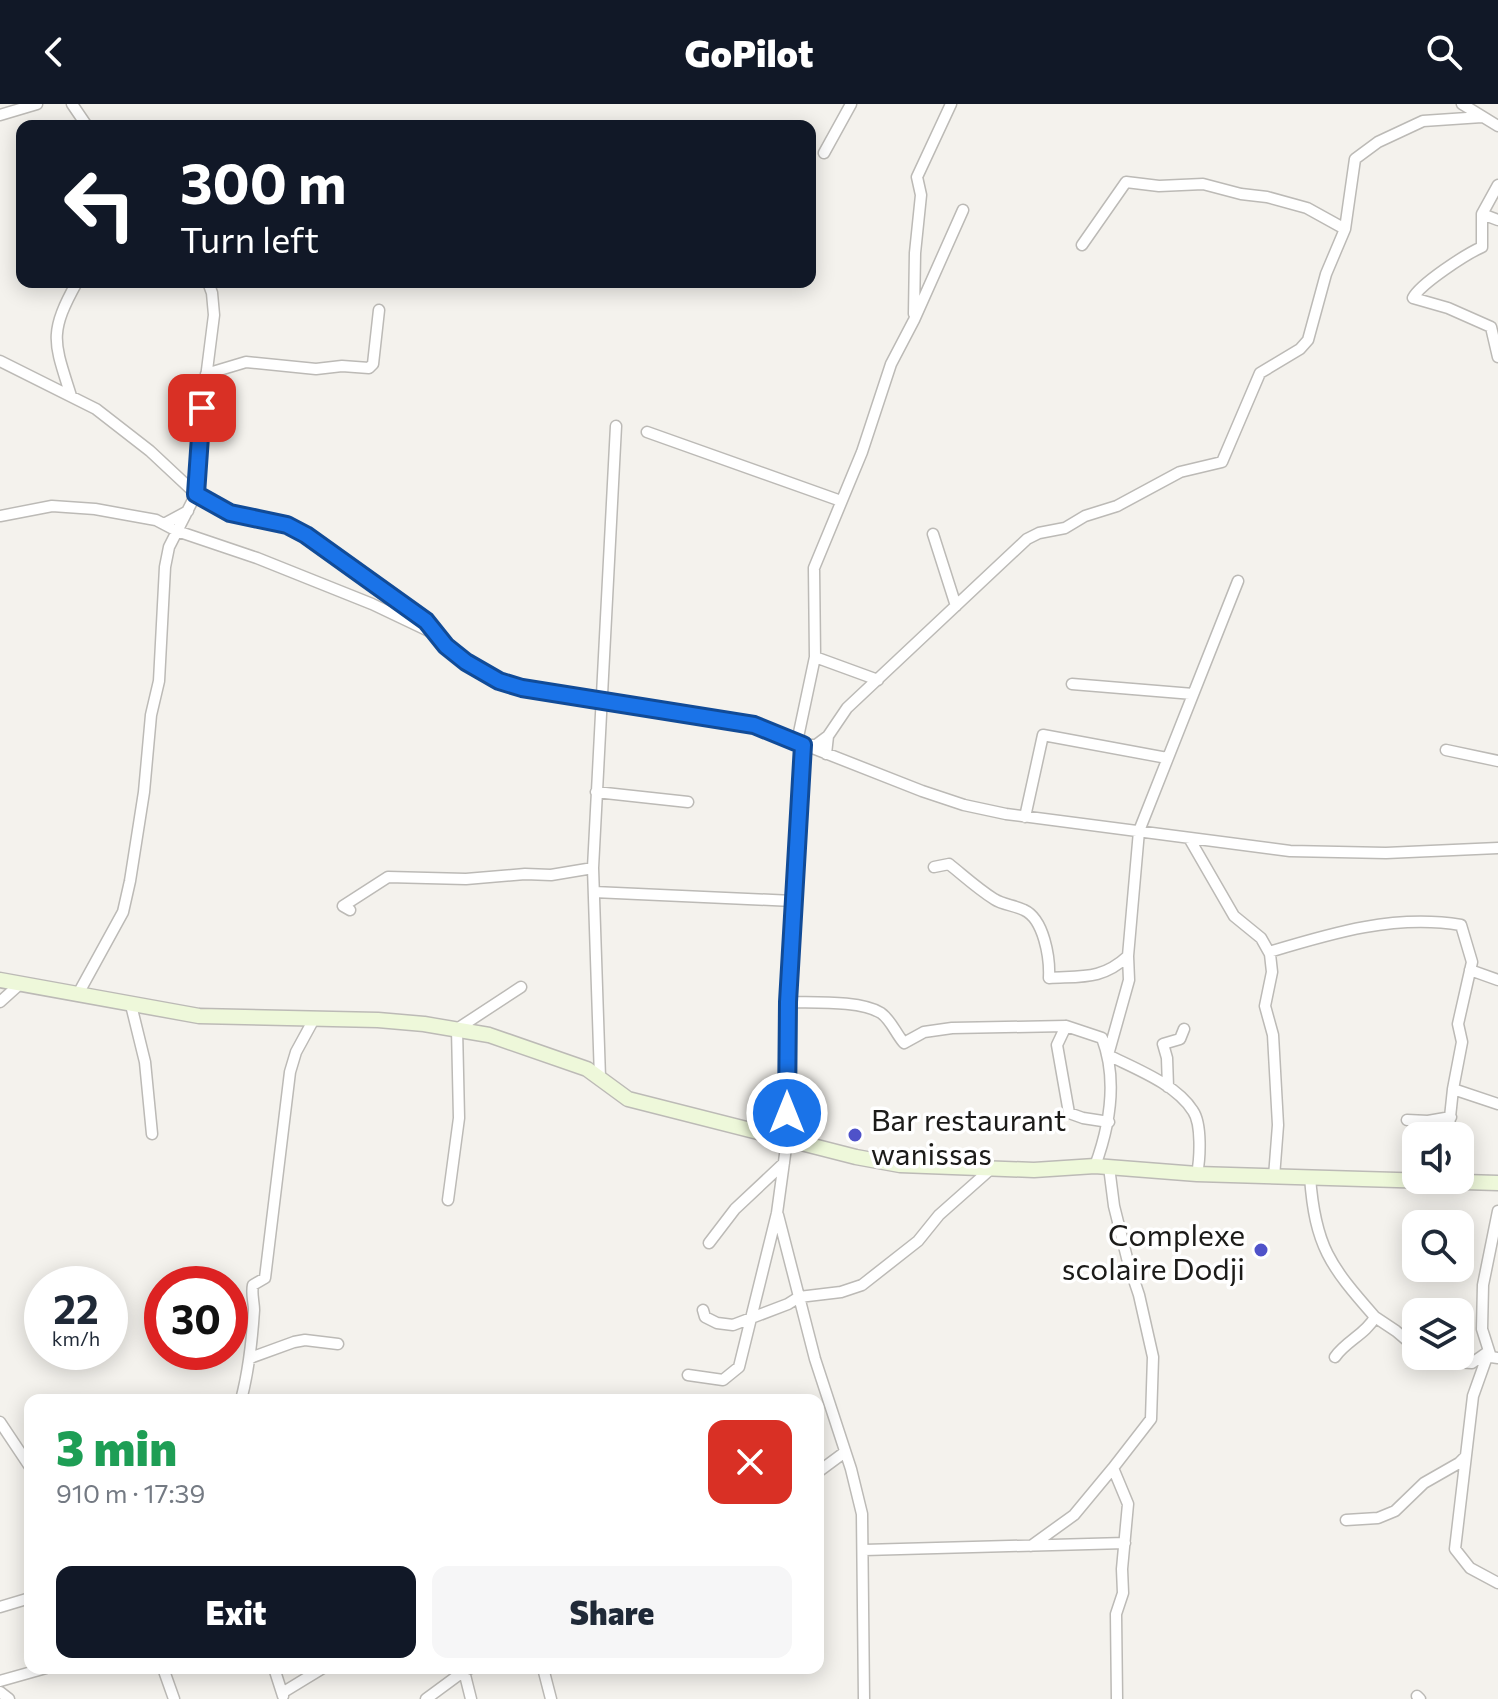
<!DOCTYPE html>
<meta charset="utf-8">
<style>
body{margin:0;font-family:Commissioner,sans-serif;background:#f6f6f7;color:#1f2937;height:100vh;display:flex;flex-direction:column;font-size:30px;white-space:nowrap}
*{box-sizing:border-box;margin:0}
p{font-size:26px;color:#747a83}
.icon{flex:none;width:44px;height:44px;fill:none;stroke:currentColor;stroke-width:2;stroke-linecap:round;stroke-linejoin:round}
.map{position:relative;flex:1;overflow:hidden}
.drawer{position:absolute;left:24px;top:1290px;width:800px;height:280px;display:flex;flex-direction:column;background:#fff;border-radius:16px;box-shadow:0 4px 20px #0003}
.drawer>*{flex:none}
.guide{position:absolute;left:16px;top:16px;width:800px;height:168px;border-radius:16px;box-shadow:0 4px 20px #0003;background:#111827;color:#fff;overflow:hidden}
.tools{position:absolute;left:1402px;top:1018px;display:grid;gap:16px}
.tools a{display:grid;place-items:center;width:72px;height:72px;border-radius:16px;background:#fff;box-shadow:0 4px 20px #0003;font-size:40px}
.speed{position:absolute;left:24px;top:1162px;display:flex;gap:16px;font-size:40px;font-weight:700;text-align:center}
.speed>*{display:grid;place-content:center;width:104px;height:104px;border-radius:50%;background:#fff;box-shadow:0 4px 20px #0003;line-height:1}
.speed small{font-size:20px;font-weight:400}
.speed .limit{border:12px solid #d22;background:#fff;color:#111}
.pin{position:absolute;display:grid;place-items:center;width:68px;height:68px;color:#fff;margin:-34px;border-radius:16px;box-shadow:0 4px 12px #0006}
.me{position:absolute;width:88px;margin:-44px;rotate:0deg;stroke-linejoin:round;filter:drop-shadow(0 0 6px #0008)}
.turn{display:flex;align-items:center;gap:28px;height:168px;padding:0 32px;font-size:36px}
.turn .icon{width:104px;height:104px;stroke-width:2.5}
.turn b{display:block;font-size:56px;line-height:68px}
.round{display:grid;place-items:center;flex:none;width:84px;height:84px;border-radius:16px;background:#f6f6f7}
.summary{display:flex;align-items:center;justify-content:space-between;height:136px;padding:0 32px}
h1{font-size:48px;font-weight:800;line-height:60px;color:#1e9e55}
.cta{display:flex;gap:16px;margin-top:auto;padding:16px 32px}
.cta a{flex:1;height:92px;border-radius:16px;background:#111827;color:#fff;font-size:32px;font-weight:800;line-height:92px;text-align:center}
.cta a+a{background:#f6f6f7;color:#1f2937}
header{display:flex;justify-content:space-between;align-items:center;height:104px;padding:0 32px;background:#111827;color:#fff;font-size:36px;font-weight:800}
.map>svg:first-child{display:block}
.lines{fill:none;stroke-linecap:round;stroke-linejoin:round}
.minor-casing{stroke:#bcbab6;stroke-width:13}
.secondary-casing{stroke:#bcbab6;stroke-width:17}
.minor{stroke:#fff;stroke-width:10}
.secondary{stroke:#eef8da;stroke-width:14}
.route-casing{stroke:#114b97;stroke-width:20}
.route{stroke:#1a73e8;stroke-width:14}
.poi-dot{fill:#4f52c9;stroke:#fff;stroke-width:3}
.labels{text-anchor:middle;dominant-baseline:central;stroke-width:7;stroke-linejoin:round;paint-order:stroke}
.poi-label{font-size:30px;fill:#1c1b19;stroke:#fff;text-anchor:start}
</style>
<header><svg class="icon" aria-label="back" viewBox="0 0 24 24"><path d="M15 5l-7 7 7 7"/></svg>GoPilot<svg class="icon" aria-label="search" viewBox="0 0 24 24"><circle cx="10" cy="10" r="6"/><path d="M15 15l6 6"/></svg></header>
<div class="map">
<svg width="1498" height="1595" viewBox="0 0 1498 1595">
<rect width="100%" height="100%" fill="#f4f2ed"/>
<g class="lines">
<defs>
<path id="minor" d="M72,0L87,22
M1462,0L1498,22
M0,11L37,0
M824,49L851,0
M1498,81L1482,110V143C1466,150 1420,180 1413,194L1448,204L1491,223L1498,253
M1482,110L1498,116
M1082,141L1126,78L1159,82L1203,80L1241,90L1267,93L1307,104L1345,125
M914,210L915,149L921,91L917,73L951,0
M0,257L96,305L150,347L196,390L210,399L230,409L287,421L306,431L426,517L433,528
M206,270L246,258L316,265L342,262L369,264L373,260L379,206
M71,292C54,238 48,230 77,178
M647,328L841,397
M0,412L52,402L95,405L156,416L177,427L257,454L372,500L435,530L466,558L499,577L522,584L674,606L754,621L922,687L964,701L1006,710L1290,747L1386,749L1498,744
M164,420L188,407
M933,430L956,502
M815,553L878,576
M1072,580L1193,590
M797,638L815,553L814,464L862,348L891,260L914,216L963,106
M1446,646L1498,657
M826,650L828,632L847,604L1027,435L1039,429L1065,424L1085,412L1117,402L1180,368L1222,358L1260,269L1300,245L1308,236L1326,170L1345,125L1355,55L1378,38L1423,17L1482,13
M596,688L688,698
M1025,713L1043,631L1167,654
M1189,734L1234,812L1261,834L1270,850L1272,868L1265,902L1273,931L1278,1021L1274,1073
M934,763L949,760C964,772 978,785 994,795C1003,801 1014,801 1024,806C1044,815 1050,854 1049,874C1082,872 1102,876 1128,852
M594,788L793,797
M350,806L343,802L388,773L466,775L525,770L551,771L593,764
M1269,848C1332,829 1394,810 1461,821L1472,858L1458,920L1462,938L1453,985L1448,1032
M1470,866L1498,876
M78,890L123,808L130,777L144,688L151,611L159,577L165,463L169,443L196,390L199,329L214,211L212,189L208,178
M0,898L20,880
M788,898C812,899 860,896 881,909C891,916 896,930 904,939L924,928L952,924L1066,922L1102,934C1118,976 1110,1021 1095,1062
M131,901L145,958L152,1030
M1066,922L1057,941L1069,1009L1083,1014L1109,1018
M1108,951L1129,876L1128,852L1139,727L1238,477
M1108,951C1136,965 1176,980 1193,1007C1202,1020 1200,1055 1197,1070
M600,974L593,764L616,322
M1168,983L1167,954L1163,940L1180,935L1184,925
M1453,985L1498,1000
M1407,1016L1428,1017L1451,1013
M1109,1063L1114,1102L1128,1158L1139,1191L1153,1253L1151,1315L1113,1364L1128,1400L1122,1465L1123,1489L1116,1510L1117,1595
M1310,1073C1315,1142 1330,1162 1375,1213C1366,1230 1346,1237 1335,1253
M448,1096L459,1014L457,925L521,883
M1498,1107L1483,1181L1482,1225L1489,1247L1473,1292L1455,1445L1470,1464L1498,1479
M778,1111L815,1255L851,1365L862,1410L864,1595
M709,1139L735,1105L784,1059
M703,1206L705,1213L717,1219L733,1221L788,1200L799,1193L841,1188L862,1181L918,1137L939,1111L992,1064
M1375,1213L1396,1227L1416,1244
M1430,1252L1439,1257L1472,1259L1489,1247L1491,1253L1498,1254
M250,1254L294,1238L305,1236L338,1240
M688,1271L723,1276L739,1263L777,1109L787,1036L788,898L803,641H816L828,632
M241,1296C249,1266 252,1237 254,1206C254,1198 251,1190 253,1181L265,1174L290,968L296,948L314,915
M0,1318L30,1363
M818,1368L845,1348
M1346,1416L1378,1414L1395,1407L1424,1379L1459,1359L1466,1352
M1031,1442L1074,1411L1113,1364
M864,1446L1125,1439
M0,1503L30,1494
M163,1564L174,1595
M274,1564L283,1592
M543,1564L551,1595
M469,1565L464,1567L471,1595
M0,1577L46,1564
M0,1588L9,1595
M282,1589L323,1564
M1417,1592L1420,1595
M426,1595L464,1567"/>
<path id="secondary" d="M0,876L199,912L378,916L424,920L489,931L587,965L628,995L856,1053L900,1061L1034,1066L1095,1062L1197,1070L1498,1079"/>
</defs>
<use href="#minor" class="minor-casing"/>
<use href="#secondary" class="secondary-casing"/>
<use href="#minor" class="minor"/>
<use href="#secondary" class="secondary"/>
</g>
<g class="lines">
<defs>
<path id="route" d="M202,304L196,390L230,409L287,421L306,431L426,517L446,542L466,558L499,577L522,584L754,621L803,641L788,898L787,1009"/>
</defs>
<use href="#route" class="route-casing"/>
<use href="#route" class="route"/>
</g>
<g class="poi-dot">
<circle cx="855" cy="1031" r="8"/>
<circle cx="1261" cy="1146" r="8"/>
</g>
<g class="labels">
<g class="poi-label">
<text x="871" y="1014">Bar restaurant<tspan x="871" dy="34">wanissas</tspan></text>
<text x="1245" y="1129" text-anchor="end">Complexe<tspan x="1245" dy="34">scolaire Dodji</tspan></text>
</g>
</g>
</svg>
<div class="tools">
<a><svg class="icon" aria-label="sound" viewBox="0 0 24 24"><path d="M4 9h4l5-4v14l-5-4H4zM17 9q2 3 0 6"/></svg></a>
<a><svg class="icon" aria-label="search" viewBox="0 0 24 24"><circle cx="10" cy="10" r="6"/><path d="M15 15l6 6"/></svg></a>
<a><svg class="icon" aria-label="layers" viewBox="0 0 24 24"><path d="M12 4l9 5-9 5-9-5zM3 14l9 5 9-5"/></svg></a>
</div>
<div class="speed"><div>22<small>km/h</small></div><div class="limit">30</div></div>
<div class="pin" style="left:202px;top:304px;background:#d93025"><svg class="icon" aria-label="arrive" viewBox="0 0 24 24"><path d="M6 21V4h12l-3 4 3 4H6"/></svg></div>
<svg class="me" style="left:787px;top:1009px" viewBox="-20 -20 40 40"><circle r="17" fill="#1a73e8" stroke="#fff" stroke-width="3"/><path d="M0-11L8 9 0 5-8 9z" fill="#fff"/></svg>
<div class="guide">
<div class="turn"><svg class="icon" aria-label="left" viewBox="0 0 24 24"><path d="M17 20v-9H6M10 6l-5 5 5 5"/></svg><div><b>300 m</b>Turn left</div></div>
</div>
<section class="drawer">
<div class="summary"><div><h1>3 min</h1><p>910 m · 17:39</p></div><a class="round" style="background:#d93025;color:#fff"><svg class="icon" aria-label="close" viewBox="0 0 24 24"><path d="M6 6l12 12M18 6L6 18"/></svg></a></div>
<div class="cta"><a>Exit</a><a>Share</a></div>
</section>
</div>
